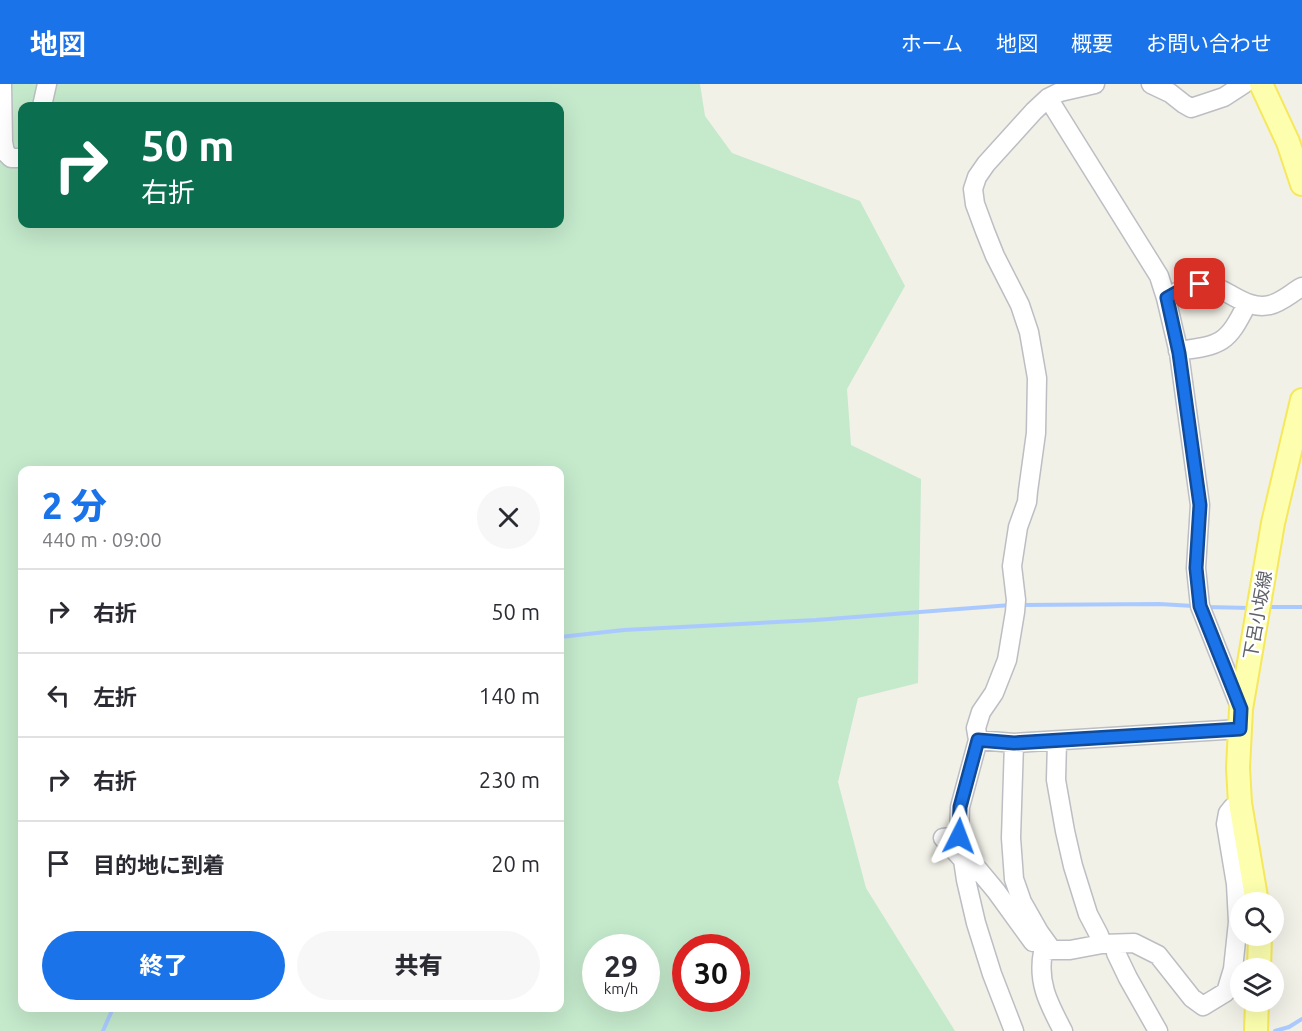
<!DOCTYPE html>
<html lang="ja">
<meta charset="utf-8">
<style>
body{margin:0;font-family:Ubuntu,"Noto Sans JP",sans-serif;background:#f7f7f7;color:#2b2b33;height:100vh;display:flex;flex-direction:column;font-size:22px;white-space:nowrap}
*{box-sizing:border-box;margin:0}
p{font-size:20px;color:#7c7c81}
.icon{flex:none;width:33px;height:33px;fill:none;stroke:currentColor;stroke-width:2;stroke-linecap:round;stroke-linejoin:round}
.map{position:relative;flex:1;overflow:hidden}
.side{position:absolute;left:18px;top:382px;width:546px;height:546px;display:flex;flex-direction:column;background:#fff;border-radius:12px;box-shadow:0 6px 24px #0002}
.side>*{flex:none}
.hud{position:absolute;left:18px;top:18px;width:546px;height:126px;border-radius:12px;box-shadow:0 6px 24px #0002;background:#0b6e4f;color:#fff;overflow:hidden}
.controls{position:absolute;left:1230px;top:808px;display:grid;gap:12px}
.controls a{display:grid;place-items:center;width:54px;height:54px;border-radius:50%;background:#fff;box-shadow:0 6px 24px #0002;font-size:30px}
.speed{position:absolute;left:582px;top:850px;display:flex;gap:12px;font-size:30px;font-weight:700;text-align:center}
.speed>*{display:grid;place-content:center;width:78px;height:78px;border-radius:50%;background:#fff;box-shadow:0 6px 24px #0002;line-height:1}
.speed small{font-size:15px;font-weight:400}
.speed .limit{border:9px solid #d22;background:#fff;color:#111}
.pin{position:absolute;display:grid;place-items:center;width:51px;height:51px;color:#fff;margin:-26px;border-radius:12px;box-shadow:0 3px 9px #0006}
.me{position:absolute;width:66px;margin:-33px;rotate:3deg;stroke-linejoin:round;filter:drop-shadow(0 0 4px #0008)}
.turn{display:flex;align-items:center;gap:21px;height:126px;padding:0 24px;font-size:27px}
.turn .icon{width:78px;height:78px;stroke-width:2.5}
.turn b{display:block;font-size:42px;line-height:51px}
.round{display:grid;place-items:center;flex:none;width:63px;height:63px;border-radius:32px;background:#f7f7f7}
.headline{display:flex;align-items:center;justify-content:space-between;height:102px;padding:0 24px}
h1{font-size:36px;font-weight:800;line-height:45px;color:#1a73e8}
.cta{display:flex;gap:12px;margin-top:auto;padding:12px 24px}
.cta a{flex:1;height:69px;border-radius:36px;background:#1a73e8;color:#fff;font-size:24px;font-weight:800;line-height:69px;text-align:center}
.cta a+a{background:#f7f7f7;color:#2b2b33}
ul{padding:0;list-style:none}
li{display:flex;align-items:center;gap:18px;height:84px;padding:0 24px;border-top:2px solid #e1e1e2}
li div{flex:1}
li b{display:block;font-size:22px}
li em{font-style:normal}
header{display:flex;align-items:center;gap:36px;box-sizing:border-box;height:84px;padding:0 30px;background:#1a73e8;color:#fff}
header strong{font-size:28px}
nav{display:flex;gap:33px;margin-inline-start:auto;font-size:21px}
.map>svg:first-child{display:block}
.green{fill:#c4e9cb;fill-rule:evenodd}
.lines{fill:none;stroke-linecap:round;stroke-linejoin:round}
.stream{stroke:#aacaff;stroke-width:4}
.minor-casing{stroke:#bcbec3;stroke-width:21}
.major-casing{stroke:#f6e85c;stroke-width:26}
.minor{stroke:#fff;stroke-width:18}
.major{stroke:#fdffaf;stroke-width:22}
.route-casing{stroke:#114b97;stroke-width:15}
.route{stroke:#1a73e8;stroke-width:10}
.labels{text-anchor:middle;dominant-baseline:central;stroke-width:5;stroke-linejoin:round;paint-order:stroke}
.street-label{font-size:18px;fill:#5f6168;stroke:#fff}
</style>
<header>
<strong>地図</strong>
<nav><a>ホーム</a><a>地図</a><a>概要</a><a>お問い合わせ</a></nav>
</header>
<div class="map">
<svg width="1302" height="947" viewBox="0 0 1302 947">
<rect width="100%" height="100%" fill="#f1f1e8"/>
<path class="green" d="M0,0H700L705,32L732,69L860,117L905,202L847,305L851,361L921,395L918,599L858,614L838,698L866,804L955,947H0ZM22,22H560V140H22ZM22,387H560V924H22ZM596,864H646V915H596ZM686,864H736V915H686Z"/>
<g class="lines">
<path class="stream" d="M1021,521L1159,520L1194,522
M1207,523L1250,524
M1267,523H1302
M560,553L624,546L816,536L1011,521
M103,947L113,924
M1275,947L1289,943L1302,935"/>
<defs>
<path id="minor" d="M2,0L3,58L5,68L11,74H22
M1151,0L1170,9L1184,20L1191,24L1224,13L1244,0
M1048,14L1159,192L1166,214L1179,269L1200,421L1196,484L1200,522L1241,625
M42,22L47,0
M1166,214C1174,210 1183,204 1191,201C1221,193 1240,228 1270,221C1282,218 1291,209 1302,203
M1178,267C1222,261 1227,260 1247,220
M978,656L1014,659L1240,645
M1057,657L1056,696L1065,747L1073,782L1088,830L1099,851L1102,860
M1014,659L1011,754L1014,795L1022,818L1039,848L1052,866H1070L1102,860L1134,859L1158,871L1192,914L1203,922L1226,908L1233,885L1238,838L1236,800L1226,740L1228,729L1232,724L1240,719
M943,754L959,752L960,723L978,656L976,644L981,628L994,609L1007,576L1015,528L1016,516L1012,482L1018,443L1027,418L1028,407L1036,349L1037,294L1029,248L1020,221L995,172L985,147L975,120L973,105L977,93L986,80L1034,27L1048,14L1060,8L1095,0
M943,754L963,776L966,796L976,839L992,890L1014,947
M963,776L976,783L996,807L1033,858
M1116,860V869L1128,894L1158,947
M1052,866L1043,868C1037,899 1049,920 1063,947"/>
<path id="major" d="M1261,0L1288,58L1302,100
M1257,819L1240,719L1238,684L1241,625L1273,439L1302,316
M1259,885L1260,852
M1256,947L1257,918"/>
</defs>
<use href="#minor" class="minor-casing"/>
<use href="#major" class="major-casing"/>
<use href="#minor" class="minor"/>
<use href="#major" class="major"/>
</g>
<g class="lines">
<defs>
<path id="route" d="M959,752L960,723L978,656L1014,659L1240,645L1241,625L1200,522L1196,484L1200,421L1179,269L1167,214L1190,201L1200,200"/>
</defs>
<use href="#route" class="route-casing"/>
<use href="#route" class="route"/>
</g>
<g class="labels">
<g class="street-label">
<text transform="translate(1257 531) rotate(-80)">下呂小坂線</text>
</g>
</g>
</svg>
<div class="controls">
<a><svg class="icon" aria-label="search" viewBox="0 0 24 24"><circle cx="10" cy="10" r="6"/><path d="M15 15l6 6"/></svg></a>
<a><svg class="icon" aria-label="layers" viewBox="0 0 24 24"><path d="M12 4l9 5-9 5-9-5zM3 14l9 5 9-5"/></svg></a>
</div>
<div class="speed"><div>29<small>km/h</small></div><div class="limit">30</div></div>
<div class="pin" style="left:1200px;top:200px;background:#d93025"><svg class="icon" aria-label="arrive" viewBox="0 0 24 24"><path d="M6 21V4h12l-3 4 3 4H6"/></svg></div>
<svg class="me" style="left:959px;top:752px" viewBox="-20 -20 40 40"><path d="M0-17L14 15 0 8-14 15z" fill="#1a73e8" stroke="#fff" stroke-width="4"/></svg>
<div class="hud">
<div class="turn"><svg class="icon" aria-label="right" viewBox="0 0 24 24"><path d="M7 20v-9h11M14 6l5 5-5 5"/></svg><div><b>50 m</b>右折</div></div>
</div>
<section class="side">
<div class="headline"><div><h1>2 分</h1><p>440 m · 09:00</p></div><a class="round"><svg class="icon" aria-label="close" viewBox="0 0 24 24"><path d="M6 6l12 12M18 6L6 18"/></svg></a></div>
<ul>
<li><svg class="icon" aria-label="right" viewBox="0 0 24 24"><path d="M7 20v-9h11M14 6l5 5-5 5"/></svg><div><b>右折</b></div><em>50 m</em></li>
<li><svg class="icon" aria-label="left" viewBox="0 0 24 24"><path d="M17 20v-9H6M10 6l-5 5 5 5"/></svg><div><b>左折</b></div><em>140 m</em></li>
<li><svg class="icon" aria-label="right" viewBox="0 0 24 24"><path d="M7 20v-9h11M14 6l5 5-5 5"/></svg><div><b>右折</b></div><em>230 m</em></li>
<li><svg class="icon" aria-label="arrive" viewBox="0 0 24 24"><path d="M6 21V4h12l-3 4 3 4H6"/></svg><div><b>目的地に到着</b></div><em>20 m</em></li>
</ul>
<div class="cta"><a>終了</a><a>共有</a></div>
</section>
</div>
